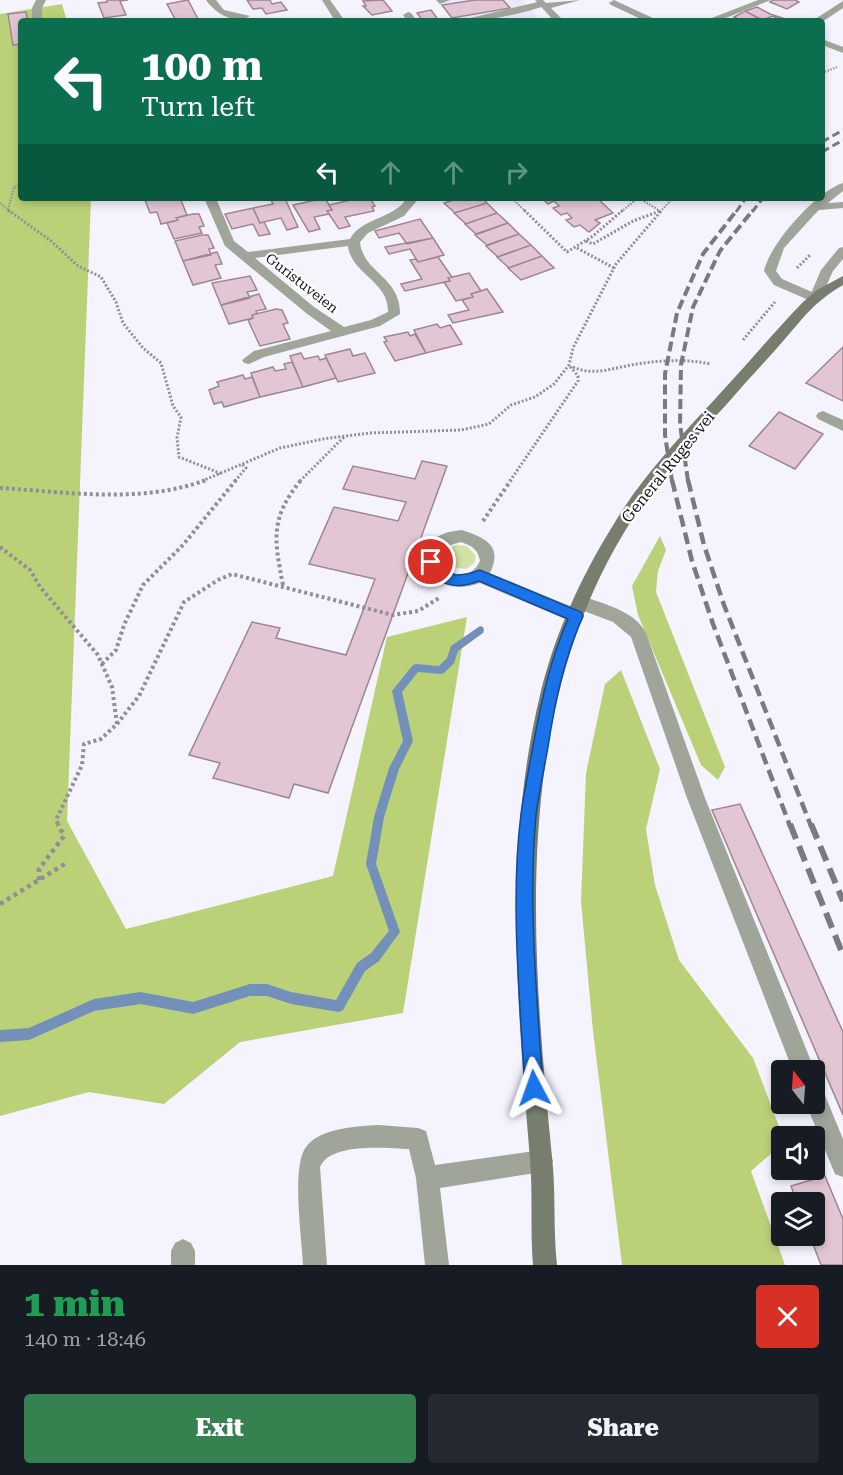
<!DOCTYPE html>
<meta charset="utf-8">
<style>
body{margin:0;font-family:"Roboto Serif",serif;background:#242831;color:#f1f3f6;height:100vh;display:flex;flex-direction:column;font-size:22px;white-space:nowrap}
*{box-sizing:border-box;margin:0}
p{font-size:20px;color:#9ea1a6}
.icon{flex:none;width:33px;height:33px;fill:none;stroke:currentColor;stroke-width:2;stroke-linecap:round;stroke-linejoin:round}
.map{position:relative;height:1265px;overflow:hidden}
.drawer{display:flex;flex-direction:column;background:#171b24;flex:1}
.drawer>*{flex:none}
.hud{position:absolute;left:18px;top:18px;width:807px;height:183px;border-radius:6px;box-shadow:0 3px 9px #0003;background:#0b6e4f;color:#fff;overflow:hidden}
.needle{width:39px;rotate:343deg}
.controls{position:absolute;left:771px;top:1060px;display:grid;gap:12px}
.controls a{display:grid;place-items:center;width:54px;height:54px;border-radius:6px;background:#171b24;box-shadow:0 3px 9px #0003;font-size:30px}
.pin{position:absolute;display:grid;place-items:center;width:51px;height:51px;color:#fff;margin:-26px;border:3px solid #fff;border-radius:50%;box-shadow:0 2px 6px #0007}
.me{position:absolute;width:66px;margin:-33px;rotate:356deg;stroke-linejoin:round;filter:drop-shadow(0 0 4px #0008)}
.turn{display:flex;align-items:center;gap:21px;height:126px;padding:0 24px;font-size:27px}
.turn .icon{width:78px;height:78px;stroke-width:2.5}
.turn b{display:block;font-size:42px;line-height:51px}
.lanes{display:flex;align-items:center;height:57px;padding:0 24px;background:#0003;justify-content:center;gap:30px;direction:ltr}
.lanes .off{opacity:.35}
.round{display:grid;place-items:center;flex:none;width:63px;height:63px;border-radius:6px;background:#242831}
.summary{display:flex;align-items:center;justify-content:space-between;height:102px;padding:0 24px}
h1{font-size:36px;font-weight:800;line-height:45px;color:#1e9e55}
.button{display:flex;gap:12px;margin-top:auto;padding:12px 24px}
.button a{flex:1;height:69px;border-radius:6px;background:#358150;color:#fff;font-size:24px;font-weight:800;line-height:69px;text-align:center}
.button a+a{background:#242831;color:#f1f3f6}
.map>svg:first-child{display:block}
.built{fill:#ebe8fd}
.green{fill:#d1e2a3}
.forest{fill:#bbd178}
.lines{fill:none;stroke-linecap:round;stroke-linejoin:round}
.stream{fill:#7290ba;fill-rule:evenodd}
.building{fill:#e2c6d4;stroke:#9f8592;stroke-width:1.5}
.path-far3{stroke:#908e98;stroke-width:2;stroke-dasharray:1.5 1.5;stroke-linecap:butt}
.path-far2{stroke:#908e98;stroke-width:3;stroke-dasharray:2 2;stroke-linecap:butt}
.path-far1{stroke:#908e98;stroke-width:4;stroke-dasharray:3 3;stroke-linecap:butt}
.path{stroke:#908e98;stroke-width:4.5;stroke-dasharray:4 4;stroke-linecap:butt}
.service{fill:#a0a59a;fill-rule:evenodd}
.minor{fill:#a0a59a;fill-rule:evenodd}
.secondary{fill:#777e6e;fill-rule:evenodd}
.rail-far3{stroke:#7a7882;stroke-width:3;stroke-dasharray:8 4;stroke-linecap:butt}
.rail-far2{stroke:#7a7882;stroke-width:4;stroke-dasharray:10 4.5;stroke-linecap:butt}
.rail-far1{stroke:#7a7882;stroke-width:4.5;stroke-dasharray:12 6;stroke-linecap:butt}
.rail{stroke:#7a7882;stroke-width:6;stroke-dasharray:16 8;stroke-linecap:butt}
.route{fill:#1a73e8;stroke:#114b97;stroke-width:1.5}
.labels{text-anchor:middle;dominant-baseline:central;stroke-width:4.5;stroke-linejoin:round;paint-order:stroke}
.far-street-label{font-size:14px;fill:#18161f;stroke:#fff}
.street-label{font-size:16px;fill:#18161f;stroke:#fff}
</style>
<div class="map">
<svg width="843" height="1265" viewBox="0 0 843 1265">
<rect width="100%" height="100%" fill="#f5f3fe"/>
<path class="built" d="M437,0H523L541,21H454Z"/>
<path class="green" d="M456,545L467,546L476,556L474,563L466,569L451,567C440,559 444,549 456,545Z"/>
<path class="forest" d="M62,4L67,21H21V198H91L67,821L126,929L333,876L387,637L467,617L403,1013L240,1042L164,1104L89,1092L0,1116V14Z
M660,536L666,550L658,571L656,592L725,767L718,780L701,765L638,615L632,586Z
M621,670L660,769L646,829L655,885L679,960L753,1058L783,1137L781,1145L751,1171L785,1265H622L593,1031L581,901L586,773L605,684Z"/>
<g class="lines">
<path class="stream" d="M480,626L483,627L484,630L483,633L458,651L454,663L444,673L441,674L418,672L402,692L413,741L399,769L384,817L376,864L400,932L379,961L365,971L343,1010L339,1012L291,1004L267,996H250L193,1014L141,1004L94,1011L29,1040L0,1042V1030L29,1028L94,999L141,992L193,1002L250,984H267L291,992L336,1000L357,963L371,953L389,931L366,864L374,817L389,768L403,741L392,691L413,665L416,664L439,666L447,658L451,646Z"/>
</g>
<path class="building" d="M107,0H128L120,1L126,15L104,18L98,3L107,2Z
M188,0L199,21H176L167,4Z
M247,0H270L272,4L281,2L287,10L266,14L262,8L253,9Z
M383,0L392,11L372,15L363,6H366L363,1Z
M475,0H503L510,8L452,18L442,5Z
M773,0H795L799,2L787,9L770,2Z
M757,7L770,14L782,18L778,19L773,16L762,20L745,11Z
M431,10L439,21H423L417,13Z
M745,11L762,20L742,21L734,17Z
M26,12L28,21H21V44L13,45L8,14Z
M152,198H180L187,215L176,218L178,220L161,224L157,212L150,213L145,200Z
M270,198H283L286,201L298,227L287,230L281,218L260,223L253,208L273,204Z
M325,198L332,210L327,211L329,214L314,217L320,229L309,232L293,205Z
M359,198H370L375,206L372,207L374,211L345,217L350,226L339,229L327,211L332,210L329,205Z
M460,198H482L487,203L455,213L444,203Z
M542,198H597L613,213L595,220L600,223L589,232L580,225L574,227L566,220L572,218L567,213L561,215L553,208L559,206L554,201L548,204Z
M487,203L497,213L466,224L454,213Z
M253,208L260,223L264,222L270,234L259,236L253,224L232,229L225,214Z
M497,213L508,223L476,234L465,224Z
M193,214H199L204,226L199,227L202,233L174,239L167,223L178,220L176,218Z
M420,219L433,238L407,244L399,233L379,238L375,231Z
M508,223L519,234L487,245L475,235Z
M519,234L531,245L498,257L486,246Z
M202,235H208L214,248L209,249L211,255L183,261L175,241Z
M433,238L444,255L418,262L410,249L389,254L385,247Z
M531,245L542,256L509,268L497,257Z
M217,252L222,264L215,265L221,278L193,285L183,261Z
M542,256L554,268L521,280L508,268Z
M438,257L452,277L448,278L450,281L405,291L401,284L422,279L410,260L416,259L418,262Z
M469,273L481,291L471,294L473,297L456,301L444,282L450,281L448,278Z
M250,276L257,290L247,292L250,298L221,305L212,283Z
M487,289L503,312L453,323L448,315L469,310L462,300L473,297L471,294Z
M259,294L266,309L256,311L257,314L252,315L253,318L229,324L221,305Z
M276,309L282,310L288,323L283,324L290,339L260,346L248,320L253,318L252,315Z
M437,324L440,328L450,325L462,344L426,353L414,330Z
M408,332L410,336L415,334L426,353L395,361L384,342L387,341L384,337Z
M843,347V401L806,383Z
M350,349L353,356L365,353L375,373L338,382L325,355Z
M301,353L304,359L318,356L320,360L326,358L336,378L303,387L290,356Z
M292,362L303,387L260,397L251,373L273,367L275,371L286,369L284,364Z
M243,375L245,379L252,377L260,397L224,407L222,402L214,404L209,390L219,386L217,382Z
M779,412L823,434L795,469L749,446Z
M422,461L447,466L328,793L294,784L289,798L213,778L220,763L189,755L252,622L280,628L276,638L346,655L375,579L309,564L334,507L398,521L406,502L343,489L353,466L415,479Z
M740,804L843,1032V1115L712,810Z
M825,1176L843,1219V1265H821L810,1236H814V1203H797L791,1186Z"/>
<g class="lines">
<path class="path-far3" d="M822,73L837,67
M512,198L526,212
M639,198L660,211
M0,203L8,210
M10,212L8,210L14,187L21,185
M621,212L638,198
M658,212L660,211
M660,212L673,198"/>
<path class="path-far2" d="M8,210L51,241L78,266L101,277L116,302L123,323L143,348L161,363L173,406L181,417L177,438L179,457L222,474
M524,210L567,252L593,236L623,210
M586,241L593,244L633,221L660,211
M577,248L614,268
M797,268L810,255
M743,340L775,302
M573,367C594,377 615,367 637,364C662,360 686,359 711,364
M202,481L280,448L323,439L370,433L461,430L489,424L511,405L535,397L554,384L569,365L573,348L616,264L662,210
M235,481L246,468L242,464
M300,481L345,436
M510,481L578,381V376L569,365"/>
<path class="path-far1" d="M0,488C68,492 141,504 206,480
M483,521L511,480
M0,547L30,570L40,587L98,655L112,687L117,724L101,739L84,744L82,765L56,820L59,826
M283,585C274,539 270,518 301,480
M102,664L116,650L124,625L143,585L183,545L236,480
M117,724L139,696L184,602L218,580L232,574L393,615L418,611L439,598"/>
<path class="path" d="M39,880V869L64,836L58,824
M0,904L68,862"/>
<path class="service" d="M36,0H46L42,8V21H32V8Z
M206,0H216L224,10L250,16C235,26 215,13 206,0Z
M322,0H330L345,21H335Z
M436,0H450L440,4Z
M614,0L655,19L657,21H645L611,5L609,3Z
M758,0H771L718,21H704Z
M542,1L545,2V6C516,15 489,21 458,21Z
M408,12L411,13L417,21H407L403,15Z
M843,183V191L828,203L843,202V208L819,210L814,215L784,248L776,271L782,279L819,295L821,298L819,301H811L774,285L764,271C770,243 817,191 843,183Z
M204,198H216L234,241L248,252L350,239C362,217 393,220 407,198H419L404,216L368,233L360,242C363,273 401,277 400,314L380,326L264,357L249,364L244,363L242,360L254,351L331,331L306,313L225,246ZM348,246C351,274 389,281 388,312L371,320L344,327L314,307L255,258Z
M823,411L843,420V431L818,419L816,416L818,413Z
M462,530C486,538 503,546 490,573L582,611L584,616L582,621L576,623L570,621L480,583C459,590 447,588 429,575C415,547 434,532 462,530ZM461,542C472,546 478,549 480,561C471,580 455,576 441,567L439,557L447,546Z
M582,596C604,604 635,611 646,633L705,798L815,1071L814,1072L793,1071L687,798L631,637L613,622L576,608L574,603L576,598Z
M814,1085L822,1088L843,1139V1177L835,1174L806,1104H814Z
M379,1125L418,1128L426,1131L435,1165L542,1150L550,1153L553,1161L550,1169L542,1172L440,1188L449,1265H425L416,1178L409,1149C387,1148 330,1142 320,1167L327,1265H303C302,1238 291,1167 306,1147C319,1128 358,1126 379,1125Z
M183,1239L191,1243L195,1251V1265H171V1251L175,1243Z"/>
<path class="minor" d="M535,0H543L546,3L580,0L551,8L564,21H554Z
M843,1V8L822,22L812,21Z
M822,39L843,47V53L822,45Z
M843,247V259L833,271L821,298L815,302L811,301L809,298L821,270L839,248Z"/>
<path class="secondary" d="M843,276V285C813,303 806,315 784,340C765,362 745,383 726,405C693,441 659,477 633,518C510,709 531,942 552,1157C556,1193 553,1229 557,1265H533C530,1230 533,1195 530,1159C517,1003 503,845 541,691C555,634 581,577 612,527C642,475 685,432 725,388C751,360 776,330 803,302L817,290Z"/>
<path class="rail-far3" d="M822,142L843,130
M822,152L843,140
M736,212L746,198
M752,212L763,198"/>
<path class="rail-far2" d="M672,481L665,435V374L677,313L703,254L737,210
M688,481L680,424L681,365L693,307L720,251L753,210"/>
<path class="rail-far1" d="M672,480L692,561L713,624L790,826
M688,480L704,545L724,605L811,826"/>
<path class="rail" d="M790,824L843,955
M811,824L843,901"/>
</g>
<path class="route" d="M431,557L436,559C446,579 461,577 480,570L581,612L583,616C564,659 555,701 548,747C544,770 539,792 536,815C528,905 537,998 543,1088L541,1095L534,1097L528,1095L525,1088C520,1001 510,900 521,814C524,791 529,769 533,746C541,702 550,660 568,619L479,581C456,590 436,586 425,562Z"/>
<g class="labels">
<g class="far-street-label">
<text transform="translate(302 283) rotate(38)">Guristuveien</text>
</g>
<g class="street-label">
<text transform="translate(668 467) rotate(-51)">General Ruges vei</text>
</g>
</g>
</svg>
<div class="controls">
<a><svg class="needle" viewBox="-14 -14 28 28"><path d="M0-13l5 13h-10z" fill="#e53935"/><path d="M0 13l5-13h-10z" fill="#9ea1a6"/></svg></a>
<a><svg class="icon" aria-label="sound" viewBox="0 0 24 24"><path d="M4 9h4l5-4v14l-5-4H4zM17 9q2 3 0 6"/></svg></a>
<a><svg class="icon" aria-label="layers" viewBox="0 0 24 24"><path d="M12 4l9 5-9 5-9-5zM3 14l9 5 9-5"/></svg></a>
</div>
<div class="pin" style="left:431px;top:562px;background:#d93025"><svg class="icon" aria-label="arrive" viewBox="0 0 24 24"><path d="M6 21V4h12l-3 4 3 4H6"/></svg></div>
<svg class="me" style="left:534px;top:1088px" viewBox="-20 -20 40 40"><path d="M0-17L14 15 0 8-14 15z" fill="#1a73e8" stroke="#fff" stroke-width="4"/></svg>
<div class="hud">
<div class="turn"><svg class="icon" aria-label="left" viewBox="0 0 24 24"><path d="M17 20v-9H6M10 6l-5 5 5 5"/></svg><div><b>100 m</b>Turn left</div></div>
<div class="lanes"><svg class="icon" aria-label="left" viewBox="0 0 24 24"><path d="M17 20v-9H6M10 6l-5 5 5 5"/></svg><svg class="icon off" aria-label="ahead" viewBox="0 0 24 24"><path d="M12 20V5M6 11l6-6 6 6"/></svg><svg class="icon off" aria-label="ahead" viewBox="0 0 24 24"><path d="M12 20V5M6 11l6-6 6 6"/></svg><svg class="icon off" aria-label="right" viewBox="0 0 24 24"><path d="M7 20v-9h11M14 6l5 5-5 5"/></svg></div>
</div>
</div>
<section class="drawer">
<div class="summary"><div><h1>1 min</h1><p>140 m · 18:46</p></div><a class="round" style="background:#d93025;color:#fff"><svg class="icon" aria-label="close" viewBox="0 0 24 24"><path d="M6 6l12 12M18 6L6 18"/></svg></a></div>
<div class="button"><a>Exit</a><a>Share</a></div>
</section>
